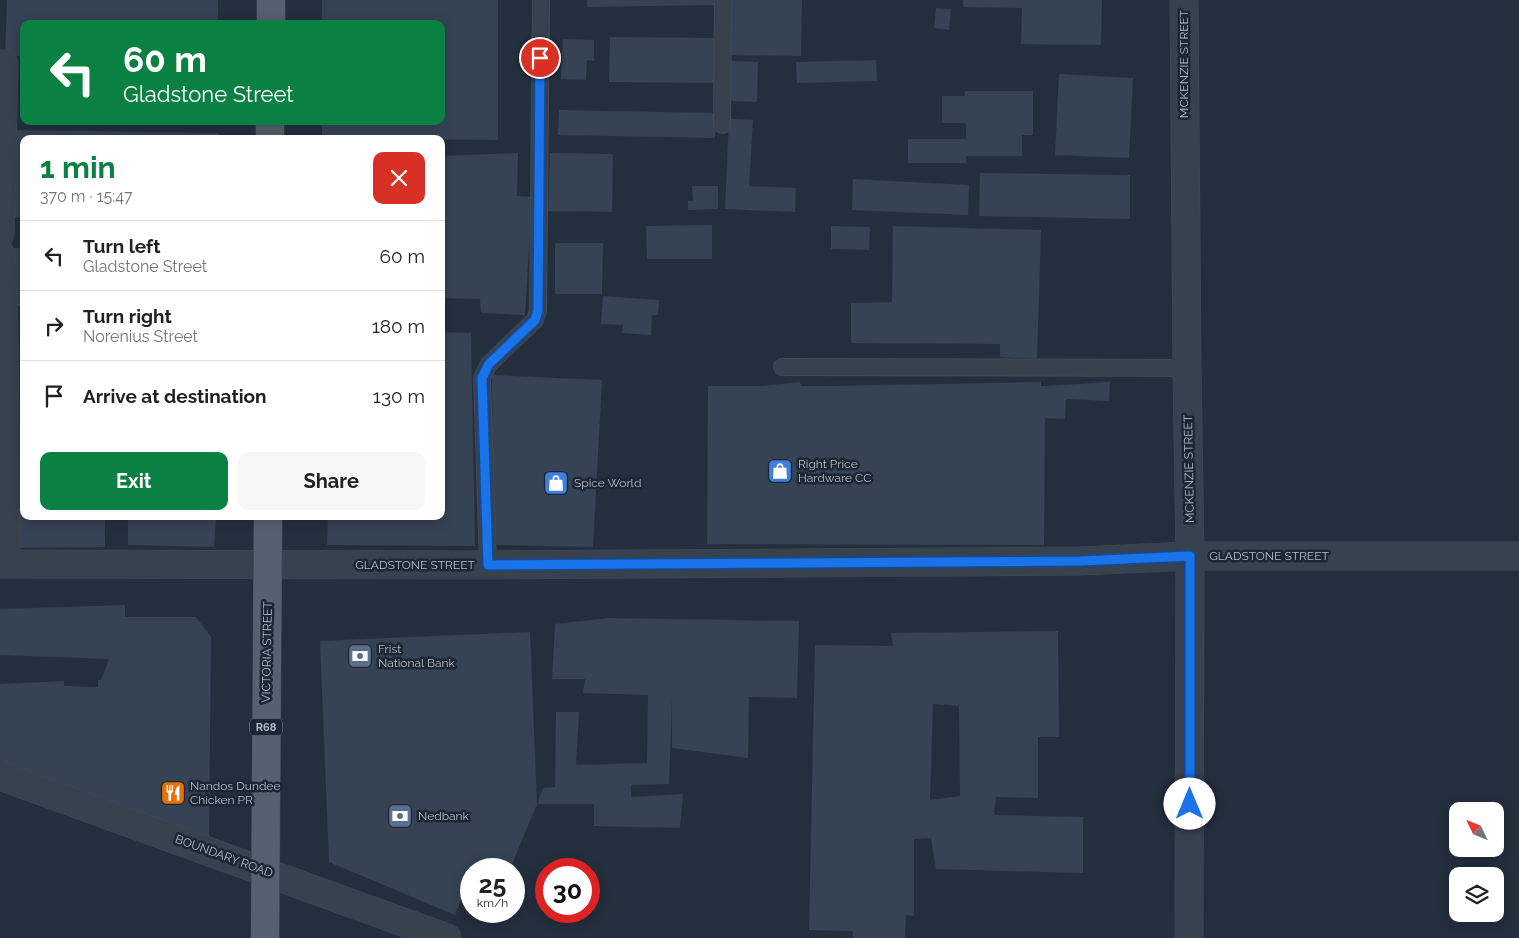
<!DOCTYPE html>
<meta charset="utf-8">
<style>
body{margin:0;font-family:Raleway,sans-serif;background:#f6f6f6;color:#202124;height:100vh;display:flex;flex-direction:column;font-size:19px;white-space:nowrap}
*{box-sizing:border-box;margin:0}
p{font-size:16px;color:#757577}
.icon{flex:none;width:28px;height:28px;fill:none;stroke:currentColor;stroke-width:2;stroke-linecap:round;stroke-linejoin:round}
.map{position:relative;flex:1;overflow:hidden}
.details{position:absolute;left:20px;top:135px;width:425px;height:385px;display:flex;flex-direction:column;background:#fff;border-radius:10px;box-shadow:0 2px 12px #0003}
.details>*{flex:none}
.guide{position:absolute;left:20px;top:20px;width:425px;height:105px;border-radius:10px;box-shadow:0 2px 12px #0003;background:#0b8043;color:#fff;overflow:hidden}
.needle{width:32px;rotate:313deg}
.controls{position:absolute;left:1449px;top:802px;display:grid;gap:10px}
.controls a{display:grid;place-items:center;width:55px;height:55px;border-radius:10px;background:#fff;box-shadow:0 2px 12px #0003;font-size:25px}
.speed{position:absolute;left:460px;top:858px;display:flex;gap:10px;font-size:25px;font-weight:700;text-align:center}
.speed>*{display:grid;place-content:center;width:65px;height:65px;border-radius:50%;background:#fff;box-shadow:0 2px 12px #0003;line-height:1}
.speed small{font-size:12px;font-weight:400}
.speed .limit{border:8px solid #d22;background:#fff;color:#111}
.pin{position:absolute;display:grid;place-items:center;width:42px;height:42px;color:#fff;margin:-21px;border:2px solid #fff;border-radius:50%;box-shadow:0 1px 5px #0007}
.me{position:absolute;width:55px;margin:-28px;rotate:0deg;stroke-linejoin:round;filter:drop-shadow(0 0 4px #0008)}
.turn{display:flex;align-items:center;gap:18px;height:105px;padding:0 20px;font-size:22px}
.turn .icon{width:65px;height:65px;stroke-width:2.5}
.turn b{display:block;font-size:35px;line-height:42px}
.round{display:grid;place-items:center;flex:none;width:52px;height:52px;border-radius:10px;background:#f6f6f6}
.head{display:flex;align-items:center;justify-content:space-between;height:85px;padding:0 20px}
h1{font-size:30px;font-weight:700;line-height:38px;color:#0b8043}
.action{display:flex;gap:10px;margin-top:auto;padding:10px 20px}
.action a{flex:1;height:58px;border-radius:10px;background:#0b8043;color:#fff;font-size:20px;font-weight:700;line-height:58px;text-align:center}
.action a+a{background:#f6f6f6;color:#202124}
ul{padding:0;list-style:none}
li{display:flex;align-items:center;gap:15px;height:70px;padding:0 20px;border-top:1px solid #e0e0e0}
li div{flex:1}
li b{display:block;font-size:19px}
li em{font-style:normal}
.map>svg:first-child{display:block}
.building{fill:#364354;fill-rule:evenodd}
.lines{fill:none;stroke-linecap:round;stroke-linejoin:round}
.service-casing{stroke:#414a57;stroke-width:18}
.minor-casing{stroke:#414a57;stroke-width:29}
.primary-casing{stroke:#414a57;stroke-width:29}
.service{stroke:#38414e;stroke-width:16}
.minor{stroke:#38414e;stroke-width:28}
.primary{stroke:#56606e;stroke-width:28}
.route-casing{stroke:#114b97;stroke-width:12}
.route{stroke:#1a73e8;stroke-width:9}
.labels{text-anchor:middle;dominant-baseline:central;stroke-width:5;stroke-linejoin:round;paint-order:stroke}
.shield{fill:#1d2633;stroke:#878f9c;stroke-width:1}
.shield-label{font-size:11px;font-weight:bold;fill:#b4bcc9}
.street-label{font-size:12px;fill:#b4bcc9;stroke:#1d2633}
.poi-label{font-size:12px;fill:#b4bcc9;stroke:#1d2633;text-anchor:start}
</style>
<div class="map">
<svg width="1519" height="938" viewBox="0 0 1519 938">
<rect width="100%" height="100%" fill="#242f3e"/>
<path class="building" d="M7,0H218V24H24V56H5Z
M322,0H498V140L322,139V121H441V24H322Z
M587,0H714V5L587,7Z
M731,0H802L801,56L730,55Z
M963,0H1102L1101,45L1021,44L1022,8L963,7Z
M936,8L951,9L949,30L934,28Z
M610,37L714,38V83L609,82Z
M563,39L594,40V61L587,60L586,80L561,79Z
M876,60L877,81L797,83L796,62Z
M731,61L758,62L757,102L730,101Z
M1059,74L1133,78L1129,158L1055,155Z
M965,91H1033V135H1022V156H966V163H908V139H966V123H942V96H965Z
M559,110L715,113V138L558,135Z
M729,119L753,120L749,186L796,188L795,212L725,209Z
M15,130L219,133V139H24V217L9,218Z
M518,153L517,196L532,197L525,315L481,313L480,299L441,298V156Z
M550,153L613,154L612,212L548,211Z
M980,173L1130,175V219L979,216Z
M853,179L969,185L968,215L852,210Z
M692,186H718V209L688,210V201H693Z
M712,225V259H647L646,226Z
M831,226L870,227L869,250L831,249Z
M893,226L1041,230L1037,359L1000,357V344L851,343V303L892,302Z
M555,243H603L602,294H555Z
M10,248H24V306L11,305Z
M603,296L659,300L658,315H652L651,335L622,333L623,325L601,324Z
M441,332L471,333L475,546L327,545L328,516H441Z
M492,375L602,380L593,547L493,545Z
M800,382L801,386H830L1041,382V386H1045L1110,382L1109,401L1066,399L1065,419L1045,418L1044,545L707,544L708,386H762Z
M15,479H24V516H105V547L14,548Z
M128,516H216L214,547L128,545Z
M125,605V617H196L211,637L209,844L0,761V684L64,681V686L98,687V680H101L109,659L0,655V609Z
M609,618L799,621L797,698L749,697L748,758L672,748V698L669,784L631,785V797L683,794L680,828L594,826V804H537L543,788L555,787L556,712H579L576,765L647,763L648,695L583,693L585,679H552L555,624Z
M1058,631L1059,737H1038V798L996,797L994,815L1083,817V873L936,869L931,838L914,839V916L906,915L905,938H853V931L809,930L815,645L893,646L891,633ZM933,704L959,706L960,796L930,800Z
M530,632L537,804L510,869H471V876L455,915L329,862L320,641Z"/>
<g class="lines">
<defs>
<path id="service" d="M722,125L723,0
M782,367L1187,368
M488,565L482,378L489,364L535,320L538,311L541,0"/>
<path id="minor" d="M1184,0L1187,368L1190,556L1189,938
M0,234L4,64
M0,253L4,325L6,564
M0,564L488,565L1080,561L1190,556H1519
M0,776L447,938"/>
<path id="primary" d="M271,24V0
M270,139V121
M265,938L268,516"/>
</defs>
<use href="#service" class="service-casing"/>
<use href="#minor" class="minor-casing"/>
<use href="#primary" class="primary-casing"/>
<use href="#service" class="service"/>
<use href="#minor" class="minor"/>
<use href="#primary" class="primary"/>
</g>
<g class="lines">
<defs>
<path id="route" d="M540,58L538,311L535,320L489,364L482,378L488,565L1080,561L1190,556V804"/>
</defs>
<use href="#route" class="route-casing"/>
<use href="#route" class="route"/>
</g>
<defs>
<symbol id="shop-square" viewBox="-11 -11 22 22"><rect x="-9" y="-9" width="18" height="18" rx="4" fill="#3f7fe0" stroke="#1d2633"/><path d="M-5-2.5h2.3a2.7 3.5 0 0 1 5.4 0H5L5.5 6h-11ZM-1.5-2.5h3a1.5 2.3 0 0 0-3 0Z" fill="#fff"/></symbol>
<symbol id="bank-square" viewBox="-11 -11 22 22"><rect x="-9" y="-9" width="18" height="18" rx="4" fill="#5c6f8a" stroke="#1d2633"/><path d="M-6-4H6V4H-6ZM0-2.3a2.3 2.3 0 1 0 0 4.6a2.3 2.3 0 1 0 0-4.6Z" fill="#fff"/></symbol>
<symbol id="restaurant-square" viewBox="-11 -11 22 22"><rect x="-9" y="-9" width="18" height="18" rx="4" fill="#e8710a" stroke="#1d2633"/><path d="M-5-6h1v4h1v-4h1v4h1v-4h1v5L-1.5 .5V6h-2V.5L-5-1ZM5-6V6H3V1.5H1.5Q1.5-4 5-6Z" fill="#fff"/></symbol>
</defs>
<g fill-rule="evenodd">
<use href="#shop-square" x="766" y="457" width="28" height="28"/>
<use href="#shop-square" x="542" y="469" width="28" height="28"/>
<use href="#bank-square" x="346" y="642" width="28" height="28"/>
<use href="#restaurant-square" x="159" y="779" width="28" height="28"/>
<use href="#bank-square" x="386" y="802" width="28" height="28"/>
</g>
<g class="labels">
<rect class="shield" x="250" y="718.5" width="32" height="17" rx="4"/>
<g class="shield-label">
<text x="266" y="727">R68</text>
</g>
<g class="street-label">
<text transform="translate(1184 64) rotate(-90)">MCKENZIE STREET</text>
<text transform="translate(1189 469) rotate(-91)">MCKENZIE STREET</text>
<text x="1269" y="556">GLADSTONE STREET</text>
<text x="415" y="565">GLADSTONE STREET</text>
<text transform="translate(267 652) rotate(-89)">VICTORIA STREET</text>
<text transform="translate(224 856) rotate(20)">BOUNDARY ROAD</text>
</g>
<g class="poi-label">
<text x="798" y="464">Right Price<tspan x="798" dy="14">Hardware CC</tspan></text>
<text x="574" y="483">Spice World</text>
<text x="378" y="649">Frist<tspan x="378" dy="14">National Bank</tspan></text>
<text x="190" y="786">Nandos Dundee<tspan x="190" dy="14">Chicken PR</tspan></text>
<text x="418" y="816">Nedbank</text>
</g>
</g>
</svg>
<div class="controls">
<a><svg class="needle" viewBox="-14 -14 28 28"><path d="M0-13l5 13h-10z" fill="#e53935"/><path d="M0 13l5-13h-10z" fill="#757577"/></svg></a>
<a><svg class="icon" aria-label="layers" viewBox="0 0 24 24"><path d="M12 4l9 5-9 5-9-5zM3 14l9 5 9-5"/></svg></a>
</div>
<div class="speed"><div>25<small>km/h</small></div><div class="limit">30</div></div>
<div class="pin" style="left:540px;top:58px;background:#d93025"><svg class="icon" aria-label="arrive" viewBox="0 0 24 24"><path d="M6 21V4h12l-3 4 3 4H6"/></svg></div>
<svg class="me" style="left:1190px;top:804px" viewBox="-20 -20 40 40"><circle r="19" fill="#fff"/><path d="M0-13L10 11 0 6-10 11z" fill="#1a73e8"/></svg>
<div class="guide">
<div class="turn"><svg class="icon" aria-label="left" viewBox="0 0 24 24"><path d="M17 20v-9H6M10 6l-5 5 5 5"/></svg><div><b>60 m</b>Gladstone Street</div></div>
</div>
<section class="details">
<div class="head"><div><h1>1 min</h1><p>370 m · 15:47</p></div><a class="round" style="background:#d93025;color:#fff"><svg class="icon" aria-label="close" viewBox="0 0 24 24"><path d="M6 6l12 12M18 6L6 18"/></svg></a></div>
<ul>
<li><svg class="icon" aria-label="left" viewBox="0 0 24 24"><path d="M17 20v-9H6M10 6l-5 5 5 5"/></svg><div><b>Turn left</b><p>Gladstone Street</p></div><em>60 m</em></li>
<li><svg class="icon" aria-label="right" viewBox="0 0 24 24"><path d="M7 20v-9h11M14 6l5 5-5 5"/></svg><div><b>Turn right</b><p>Norenius Street</p></div><em>180 m</em></li>
<li><svg class="icon" aria-label="arrive" viewBox="0 0 24 24"><path d="M6 21V4h12l-3 4 3 4H6"/></svg><div><b>Arrive at destination</b></div><em>130 m</em></li>
</ul>
<div class="action"><a>Exit</a><a>Share</a></div>
</section>
</div>
